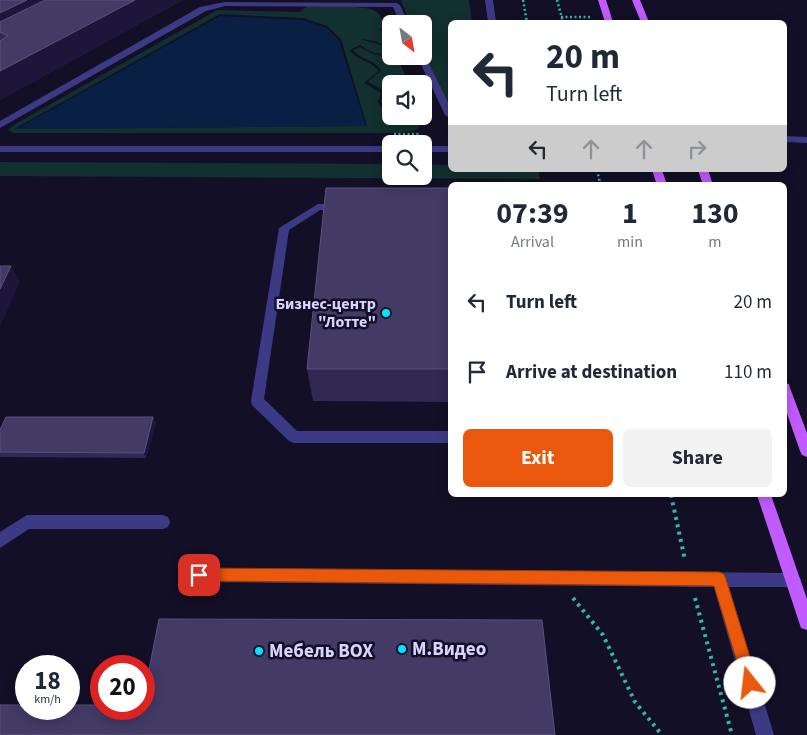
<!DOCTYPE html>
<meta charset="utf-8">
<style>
body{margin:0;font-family:"Source Sans 3",sans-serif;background:#f2f2f3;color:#1f2937;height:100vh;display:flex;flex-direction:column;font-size:19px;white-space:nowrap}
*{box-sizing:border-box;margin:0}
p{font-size:16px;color:#747a83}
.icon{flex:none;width:28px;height:28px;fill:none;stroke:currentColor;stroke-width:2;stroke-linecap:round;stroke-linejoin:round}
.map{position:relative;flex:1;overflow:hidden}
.drawer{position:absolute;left:448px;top:182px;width:339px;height:315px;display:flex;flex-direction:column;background:#fff;border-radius:8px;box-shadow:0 2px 12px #0003}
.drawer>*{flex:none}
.hud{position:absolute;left:448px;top:20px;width:339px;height:152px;border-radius:8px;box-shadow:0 2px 12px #0003;background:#fff;color:#1f2937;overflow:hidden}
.needle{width:32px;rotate:149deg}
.tools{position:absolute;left:382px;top:15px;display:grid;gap:10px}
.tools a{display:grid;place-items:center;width:50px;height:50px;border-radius:8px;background:#fff;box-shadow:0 2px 12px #0003;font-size:25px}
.speed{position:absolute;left:15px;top:655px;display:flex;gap:10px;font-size:25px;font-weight:700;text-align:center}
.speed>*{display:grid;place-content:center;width:65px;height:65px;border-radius:50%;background:#fff;box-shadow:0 2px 12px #0003;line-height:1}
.speed small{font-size:12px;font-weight:400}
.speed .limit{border:8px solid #d22;background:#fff;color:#111}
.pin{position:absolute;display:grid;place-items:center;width:42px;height:42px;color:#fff;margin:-21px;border-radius:10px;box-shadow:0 2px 8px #0006}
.me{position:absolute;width:55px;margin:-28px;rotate:344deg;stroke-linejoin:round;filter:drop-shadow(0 0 4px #0008)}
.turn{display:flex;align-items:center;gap:18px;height:105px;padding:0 15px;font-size:22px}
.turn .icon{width:65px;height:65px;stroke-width:2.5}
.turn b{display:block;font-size:35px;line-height:42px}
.lanes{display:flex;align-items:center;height:48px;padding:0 15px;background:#0003;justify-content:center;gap:25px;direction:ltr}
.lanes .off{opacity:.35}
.eta{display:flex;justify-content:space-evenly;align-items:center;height:85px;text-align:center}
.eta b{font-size:30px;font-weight:700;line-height:35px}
.primary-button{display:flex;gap:10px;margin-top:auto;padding:10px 15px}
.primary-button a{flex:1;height:58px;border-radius:8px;background:#ea580c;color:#fff;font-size:20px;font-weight:700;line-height:58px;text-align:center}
.primary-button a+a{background:#f2f2f3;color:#1f2937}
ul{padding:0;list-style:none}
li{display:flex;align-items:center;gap:15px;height:70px;padding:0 15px}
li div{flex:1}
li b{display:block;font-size:19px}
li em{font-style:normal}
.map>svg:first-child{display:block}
.green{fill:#12302f;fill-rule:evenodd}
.water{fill:#0a1f44}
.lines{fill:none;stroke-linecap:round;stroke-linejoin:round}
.path-far2{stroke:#2fb8b0;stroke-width:2.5;stroke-dasharray:2 2.5;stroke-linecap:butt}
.path-far1{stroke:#2fb8b0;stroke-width:3;stroke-dasharray:2.5 4;stroke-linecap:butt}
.path{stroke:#2fb8b0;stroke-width:4;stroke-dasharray:3 4.5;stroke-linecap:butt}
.minor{fill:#3d3a85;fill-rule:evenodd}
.major{fill:#c25bff;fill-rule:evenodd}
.wall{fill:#312854}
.shaded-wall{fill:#1d163a}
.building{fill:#433a66;stroke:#5a527e}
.route{fill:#ea580c;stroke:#983908}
.poi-dot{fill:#00e5ff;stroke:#130f26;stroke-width:2}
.labels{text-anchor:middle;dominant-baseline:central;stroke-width:5;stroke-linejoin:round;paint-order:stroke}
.poi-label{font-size:16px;font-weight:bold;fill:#d9d4ff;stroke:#130f26;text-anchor:end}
.near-poi-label{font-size:19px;font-weight:bold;fill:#d9d4ff;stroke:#130f26;text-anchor:start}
</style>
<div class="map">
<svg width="807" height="735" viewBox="0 0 807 735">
<rect width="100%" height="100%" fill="#130f26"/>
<path class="green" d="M401,0H469L472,22H450V115L424,56V24H410Z
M308,6C320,6 366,5 375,11C381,14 383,22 385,28L378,30L387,31L391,41V56H397L409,84H391V107L383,105L381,102L384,91L368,82L381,70C374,59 360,60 353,50L360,47C371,53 379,59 391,52V50C382,42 372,40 361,39C370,43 381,42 389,51C379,58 370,51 360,45L350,50C357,61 371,60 379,71L364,83L381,93L378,102L382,108L391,109V116H417L422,124L415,131L393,133H14L8,130L17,123L217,10L299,12ZM220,14L303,18L327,26L341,39L367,126L14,129Z
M0,162L391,164V176H424V164L450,165V170H538L540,179L0,176Z"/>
<path class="water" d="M220,16L302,20L327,28L339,40L366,126L16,129Z"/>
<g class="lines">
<path class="path-far2" d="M523,0L527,22
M557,0L563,22
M561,17H592
M394,134H420
M597,170L600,183"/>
<path class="path-far1" d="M600,182L601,185"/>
<path class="path" d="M671,495L685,560
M573,598L603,635L635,702L662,735
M695,598L732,735"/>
<path class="minor" d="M485,0H493L496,22H488Z
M225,2L396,3L400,5L409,24H401L393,7L225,6L206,11L0,128V121L200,7Z
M424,54L450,106V118L445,115L417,56H424Z
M784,136L807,137V143L784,142Z
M0,146H391V152H0Z
M424,146H450V152H424Z
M318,204H340L345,207L340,210H320L289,230L264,399L297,431H450V443H294L289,441L252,405L251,401L279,228Z
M27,515H163L168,517L170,522L168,527L163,529H29L0,548V532Z
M199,568L793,573L798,575L801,580L798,585L793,587H729L774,735H756L714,587L199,582L194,580L191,575L194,570Z"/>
<path class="major" d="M598,0H606L613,22H605Z
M632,0H640L649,22H641Z
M652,170H662L667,185H657Z
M698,170H708L713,185H703Z
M784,383L789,384L790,388L807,433V457L802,455L800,451L784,405Z
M757,495H771L807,599V630L801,628L799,622Z"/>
</g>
<path class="wall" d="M0,0H183L0,100Z
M450,188V402L313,401L307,369Z
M156,422L146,458L0,457V430Z"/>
<path class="shaded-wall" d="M27,0H81L0,32V13Z
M135,0H183L0,100V71Z
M11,266L20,281L0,327V289Z
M153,417L156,422L146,458L144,453Z"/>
<path class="building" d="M0,0H27L0,13Z
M45,0H135L0,71V41L8,36L0,32V22Z
M326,188H450V369H307Z
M0,266H11L0,289Z
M6,417H153L144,453L0,452V430Z
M159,619L542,620L555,735H0V705H26V709H69V705H101V709H144V695Z"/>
<path class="route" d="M199,568L719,572L724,574L726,579L758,683L755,688L750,691L745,688L714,586L199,581L194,580L192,575L194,570Z"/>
<g class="poi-dot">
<circle cx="386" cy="313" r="5"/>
<circle cx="402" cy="649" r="5"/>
<circle cx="259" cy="651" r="5"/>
</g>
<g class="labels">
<g class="poi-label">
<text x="376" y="304">Бизнес-центр<tspan x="376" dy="18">"Лотте"</tspan></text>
</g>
<g class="near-poi-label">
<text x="412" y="649">М.Видео</text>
<text x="269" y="651">Мебель BOX</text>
</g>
</g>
</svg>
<div class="tools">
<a><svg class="needle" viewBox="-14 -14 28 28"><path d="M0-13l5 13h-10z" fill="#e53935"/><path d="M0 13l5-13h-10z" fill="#747a83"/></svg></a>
<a><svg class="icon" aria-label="sound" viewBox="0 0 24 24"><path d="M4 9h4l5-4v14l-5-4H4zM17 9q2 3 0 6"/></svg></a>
<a><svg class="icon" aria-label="search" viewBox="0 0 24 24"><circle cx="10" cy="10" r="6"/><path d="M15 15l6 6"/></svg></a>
</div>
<div class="speed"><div>18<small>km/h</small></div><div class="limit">20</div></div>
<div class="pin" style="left:199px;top:575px;background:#d93025"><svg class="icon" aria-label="arrive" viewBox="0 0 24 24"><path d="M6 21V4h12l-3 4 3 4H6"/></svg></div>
<svg class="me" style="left:750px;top:683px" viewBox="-20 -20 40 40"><circle r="19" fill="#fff"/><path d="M0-13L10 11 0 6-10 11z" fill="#ea580c"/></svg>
<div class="hud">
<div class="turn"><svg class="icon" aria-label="left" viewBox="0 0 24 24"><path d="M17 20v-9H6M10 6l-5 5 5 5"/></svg><div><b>20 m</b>Turn left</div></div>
<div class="lanes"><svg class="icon" aria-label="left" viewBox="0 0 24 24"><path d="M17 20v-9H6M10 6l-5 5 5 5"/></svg><svg class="icon off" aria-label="ahead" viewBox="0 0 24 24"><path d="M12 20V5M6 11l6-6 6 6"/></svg><svg class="icon off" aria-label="ahead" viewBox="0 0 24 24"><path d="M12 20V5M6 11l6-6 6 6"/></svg><svg class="icon off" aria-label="right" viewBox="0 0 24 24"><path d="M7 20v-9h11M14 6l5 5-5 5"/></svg></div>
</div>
<section class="drawer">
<div class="eta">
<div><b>07:39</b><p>Arrival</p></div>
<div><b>1</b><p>min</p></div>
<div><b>130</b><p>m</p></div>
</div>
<ul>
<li><svg class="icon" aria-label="left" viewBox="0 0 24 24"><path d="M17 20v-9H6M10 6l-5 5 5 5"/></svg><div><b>Turn left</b></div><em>20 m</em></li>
<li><svg class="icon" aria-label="arrive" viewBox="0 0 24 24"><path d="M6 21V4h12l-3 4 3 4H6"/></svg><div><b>Arrive at destination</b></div><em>110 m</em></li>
</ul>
<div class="primary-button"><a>Exit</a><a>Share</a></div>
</section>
</div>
